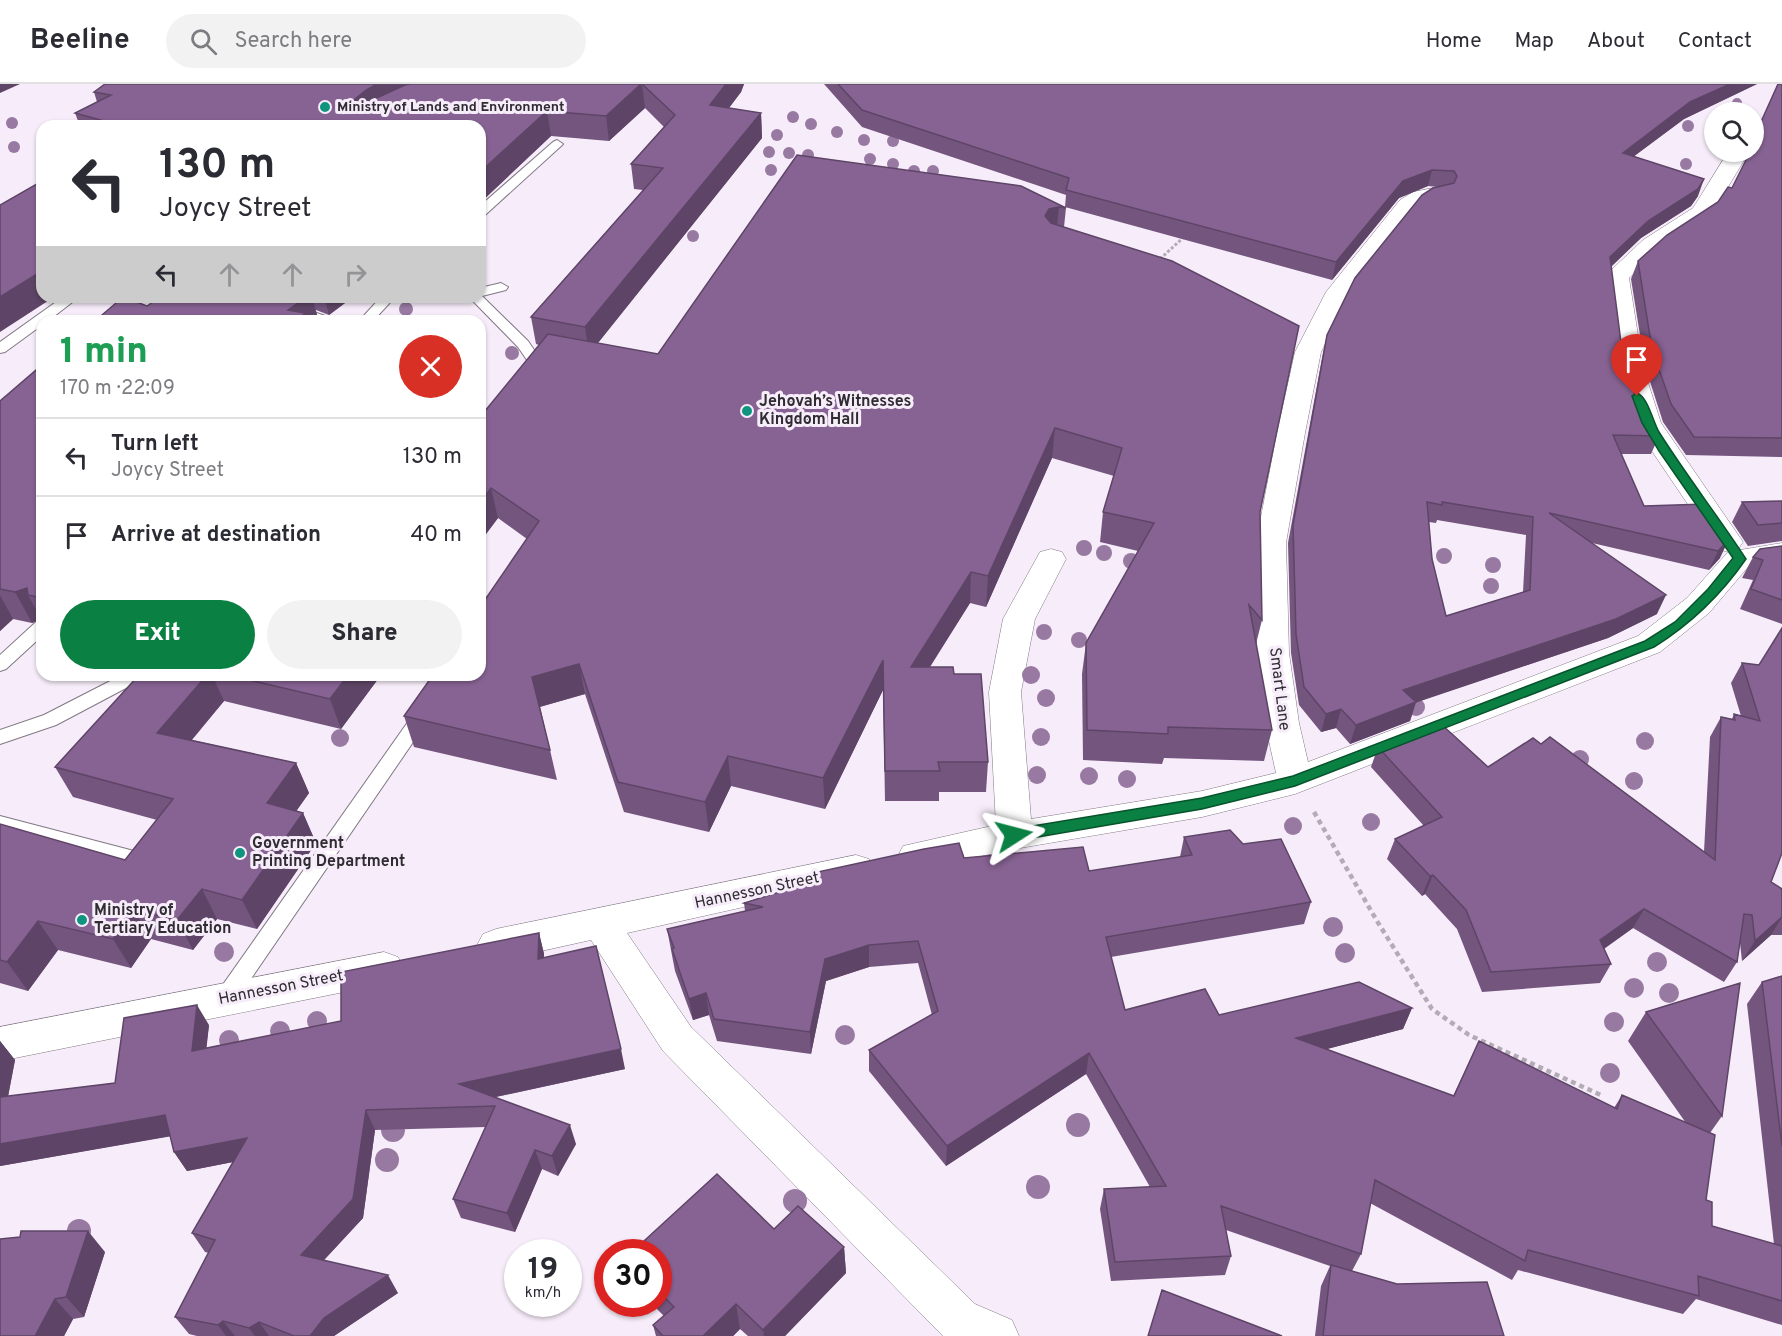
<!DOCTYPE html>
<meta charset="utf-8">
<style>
body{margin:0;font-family:Overpass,sans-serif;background:#f2f2f3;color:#2b2b33;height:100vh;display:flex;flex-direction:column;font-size:22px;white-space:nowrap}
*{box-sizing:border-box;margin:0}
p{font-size:20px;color:#7c7c81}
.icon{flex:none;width:33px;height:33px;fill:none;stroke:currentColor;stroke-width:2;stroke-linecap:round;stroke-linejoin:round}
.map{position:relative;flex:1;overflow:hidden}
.panel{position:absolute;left:36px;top:231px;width:450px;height:366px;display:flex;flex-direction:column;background:#fff;border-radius:18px;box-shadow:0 2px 4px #0004}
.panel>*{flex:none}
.banner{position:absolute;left:36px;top:36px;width:450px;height:183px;border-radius:18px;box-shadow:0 2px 4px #0004;background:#fff;color:#2b2b33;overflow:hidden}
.buttons{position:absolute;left:1704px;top:18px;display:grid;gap:12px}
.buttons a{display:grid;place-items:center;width:60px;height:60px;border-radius:50%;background:#fff;box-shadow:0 2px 4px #0004;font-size:30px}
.speed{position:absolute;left:504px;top:1155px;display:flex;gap:12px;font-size:30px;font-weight:700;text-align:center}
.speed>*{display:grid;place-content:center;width:78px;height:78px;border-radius:50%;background:#fff;box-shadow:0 2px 4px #0004;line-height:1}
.speed small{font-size:15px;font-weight:400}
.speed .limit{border:9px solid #d22;background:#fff;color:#111}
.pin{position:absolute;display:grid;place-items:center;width:51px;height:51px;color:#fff;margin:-62px -26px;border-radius:50% 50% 50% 0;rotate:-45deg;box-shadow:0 0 6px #0007}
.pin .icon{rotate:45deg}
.me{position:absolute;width:66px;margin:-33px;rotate:81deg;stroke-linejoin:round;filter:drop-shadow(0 0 4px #0008)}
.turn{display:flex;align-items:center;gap:21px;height:126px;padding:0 24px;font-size:27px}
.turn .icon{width:78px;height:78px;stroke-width:2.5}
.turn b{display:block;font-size:42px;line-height:51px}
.lanes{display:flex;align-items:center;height:57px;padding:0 24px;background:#0003;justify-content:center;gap:30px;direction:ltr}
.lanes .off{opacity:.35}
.round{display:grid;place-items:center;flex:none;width:63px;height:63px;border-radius:32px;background:#f2f2f3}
.head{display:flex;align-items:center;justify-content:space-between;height:102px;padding:0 24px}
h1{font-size:36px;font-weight:800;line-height:45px;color:#1e9e55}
.cta{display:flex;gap:12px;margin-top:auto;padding:12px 24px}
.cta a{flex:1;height:69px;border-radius:36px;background:#0b8043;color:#fff;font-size:24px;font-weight:800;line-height:69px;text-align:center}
.cta a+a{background:#f2f2f3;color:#2b2b33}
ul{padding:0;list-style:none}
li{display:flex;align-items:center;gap:18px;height:78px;padding:0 24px;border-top:2px solid #e1e1e2}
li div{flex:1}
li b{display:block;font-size:22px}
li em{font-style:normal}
header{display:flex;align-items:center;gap:36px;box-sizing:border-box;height:84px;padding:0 30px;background:#fff;border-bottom:2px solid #e1e1e2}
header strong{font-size:28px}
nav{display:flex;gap:33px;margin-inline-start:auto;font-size:21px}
.search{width:420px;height:54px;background:#f2f2f3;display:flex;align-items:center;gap:15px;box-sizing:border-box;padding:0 21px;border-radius:33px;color:#7c7c81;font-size:22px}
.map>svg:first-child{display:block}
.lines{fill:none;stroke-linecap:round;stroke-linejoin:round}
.lane-casing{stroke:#817884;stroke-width:2}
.street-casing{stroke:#817884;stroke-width:1}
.path-far1{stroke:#b3abb6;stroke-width:3;stroke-dasharray:3 2;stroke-linecap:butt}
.path{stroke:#b3abb6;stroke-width:4.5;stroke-dasharray:5 4;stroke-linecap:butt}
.lane{fill:#fff;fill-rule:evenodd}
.street{fill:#fff;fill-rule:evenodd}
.tree{fill:#9879a1}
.wall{fill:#74557e;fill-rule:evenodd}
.shaded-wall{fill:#5e4567}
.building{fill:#876393;stroke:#5e4567;stroke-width:1.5;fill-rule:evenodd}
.route{fill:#0b8043;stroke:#07532c;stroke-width:1.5}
.poi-dot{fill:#0e947f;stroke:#f7edfa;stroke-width:2}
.labels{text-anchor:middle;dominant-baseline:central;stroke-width:6;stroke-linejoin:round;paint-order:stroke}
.far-poi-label{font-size:14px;font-weight:bold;fill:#302d32;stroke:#f7edfa;text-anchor:start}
.poi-label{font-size:16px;font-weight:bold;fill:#302d32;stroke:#f7edfa;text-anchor:start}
.street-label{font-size:16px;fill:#302d32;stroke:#f7edfa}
</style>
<header>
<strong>Beeline</strong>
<div class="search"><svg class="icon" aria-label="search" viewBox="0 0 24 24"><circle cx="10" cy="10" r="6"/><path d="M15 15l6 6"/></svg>Search here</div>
<nav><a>Home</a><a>Map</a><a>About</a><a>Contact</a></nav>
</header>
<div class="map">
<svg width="1782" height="1252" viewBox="0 0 1782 1252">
<rect width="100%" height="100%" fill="#f7edfa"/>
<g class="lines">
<defs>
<path id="lane" d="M131,0H144L86,42H72Z
M557,56L563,60L561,62L484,132L480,133V122L553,58Z
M501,199L508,203L506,206L482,212L528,257L543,279L531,293H521L519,290L529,279L518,263L469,213H480V204Z
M63,213H79L48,237H42V241L5,268L0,269V258Z
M256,213H271L331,234L333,237C313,237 269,229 256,213Z
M381,213H395L373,237H359Z
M42,536V552L6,585L0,587V571L36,538Z
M122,591H146L143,595L56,641L0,660V646L44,631Z
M441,591H459L233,921L225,924L217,921L214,915L217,909Z
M0,732L134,767L141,770L144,775L141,780L134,783L0,746Z"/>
<path id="street" d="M1728,68H1749L1710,133L1659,166L1629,194L1643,283L1661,339L1743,458L1738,465L1728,468L1718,465L1633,339L1617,283L1605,192L1643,156L1693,124Z
M1439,103L1447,105L1450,110L1447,115L1428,119L1416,126L1349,210L1321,268L1305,349L1286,459L1289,569L1299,639L1308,678L1638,552L1687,514L1728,468L1782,459V479L1748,483L1709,529L1660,568L1295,710L1202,733L1014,765L916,786L903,782L898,772L903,762L996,741L989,608L1003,535L1040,468L1051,465L1062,468L1066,475L1035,535L1021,608L1031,735L1202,707L1276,689L1265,639L1257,569L1256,459L1277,349L1295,268L1326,208L1400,116L1413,108Z
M856,771L869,775L874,785L869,795L627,849L691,943L975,1220L1012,1236L1019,1252H943L663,967L591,856L496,877L483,872L477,861L483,850L496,845Z
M384,868L398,873L403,884L398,895L384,900L0,977V943Z"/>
</defs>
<use href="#lane" class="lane-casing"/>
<use href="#street" class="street-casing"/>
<path class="path-far1" d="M1160,175L1185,152"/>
<path class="path" d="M1314,728L1377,837L1432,925L1469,951L1603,1012"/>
<use href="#lane" class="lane"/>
<use href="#street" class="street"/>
</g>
<g class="tree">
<circle cx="1737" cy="19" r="5"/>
<circle cx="793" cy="33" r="6"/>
<circle cx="12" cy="39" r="6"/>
<circle cx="811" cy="40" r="6"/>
<circle cx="1688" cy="42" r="6"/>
<circle cx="837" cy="48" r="6"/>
<circle cx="777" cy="51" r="6"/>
<circle cx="864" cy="56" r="6"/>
<circle cx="893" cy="57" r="6"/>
<circle cx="14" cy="63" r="6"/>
<circle cx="769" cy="68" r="6"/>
<circle cx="789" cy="69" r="6"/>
<circle cx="808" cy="71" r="6"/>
<circle cx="870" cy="75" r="6"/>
<circle cx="893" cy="80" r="6"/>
<circle cx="1686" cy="80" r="6"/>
<circle cx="771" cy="86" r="6"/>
<circle cx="914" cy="87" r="6"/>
<circle cx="933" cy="87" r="6"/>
<circle cx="693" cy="152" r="6"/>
<circle cx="406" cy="225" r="7"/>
<circle cx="512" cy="269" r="7"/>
<circle cx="1084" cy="464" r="8"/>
<circle cx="1104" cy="469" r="8"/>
<circle cx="1444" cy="472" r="8"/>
<circle cx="1131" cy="477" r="8"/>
<circle cx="1493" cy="481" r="8"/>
<circle cx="1491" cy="502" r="8"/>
<circle cx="1044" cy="548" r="8"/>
<circle cx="1079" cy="556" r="8"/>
<circle cx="1031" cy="591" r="9"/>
<circle cx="1046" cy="614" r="9"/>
<circle cx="1416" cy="623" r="9"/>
<circle cx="1041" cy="653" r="9"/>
<circle cx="340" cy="654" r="9"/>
<circle cx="1645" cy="657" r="9"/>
<circle cx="1580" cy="675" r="9"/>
<circle cx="1037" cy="691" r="9"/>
<circle cx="1089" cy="692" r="9"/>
<circle cx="1127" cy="695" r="9"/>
<circle cx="1634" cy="697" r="9"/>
<circle cx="1371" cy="738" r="9"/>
<circle cx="1293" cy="742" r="9"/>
<circle cx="1333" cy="843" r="10"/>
<circle cx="224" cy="868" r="10"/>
<circle cx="1345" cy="869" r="10"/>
<circle cx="1657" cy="878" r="10"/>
<circle cx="1634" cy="904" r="10"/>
<circle cx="1669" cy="909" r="10"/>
<circle cx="317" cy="937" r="10"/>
<circle cx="1614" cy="938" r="10"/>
<circle cx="280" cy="947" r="10"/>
<circle cx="845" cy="951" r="10"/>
<circle cx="229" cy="956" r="10"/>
<circle cx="1610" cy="989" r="10"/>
<circle cx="1078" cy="1041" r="12"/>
<circle cx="393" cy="1046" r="12"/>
<circle cx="387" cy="1076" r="12"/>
<circle cx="1038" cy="1103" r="12"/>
<circle cx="795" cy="1117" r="12"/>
<circle cx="79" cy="1147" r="12"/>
</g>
<path class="wall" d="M105,0H744L741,8L729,24L761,29L762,54L598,259L658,270L797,71L1066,124L1064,143L1260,428L1262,536L1256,560L1272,646L1264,677L1164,674L1162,680L1083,676L1082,590L1086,559L1138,467L1100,458L1103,428L1114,392L1052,374L986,523L970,519L930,583L954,590L988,678L986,708H939V717H885L883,606L825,725L731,702L709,748L624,728L585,610L540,623L557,696L414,663L404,632L527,455L498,434L480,458V333L539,261L536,260L531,233L643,106L634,105L631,80L664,43L645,24L609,57L551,52L480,119V42H80L75,29L97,18L94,8Z
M824,0H1757L1684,35L1634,72L1698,112L1691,122L1641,154L1611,183L1622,266L1638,322L1659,352L1651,370H1621L1644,422L1706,420L1720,474L1709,486L1592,459L1657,530L1608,554L1416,618L1410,637L1350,660L1336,644L1321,648L1299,621L1291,569L1288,459L1323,269L1327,251L1438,103L1428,102L1399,114L1332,196L1065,123L1066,111L862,43ZM1437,436L1526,451L1523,508L1446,532L1432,475L1429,438L1436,439Z
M1778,0H1782V373L1686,371L1663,338L1645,282L1631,195L1638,177L1718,118L1732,104L1754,68V56Z
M160,213H353L329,231L316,226L147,222Z
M42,281V538L41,535L32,539L13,535L0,547V317Z
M1782,417V457L1748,462L1732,438L1742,418Z
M1782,462V540L1740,525L1753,496L1742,494L1753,473Z
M1742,579L1759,581L1771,798L1782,805V851H1771L1742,877L1740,859L1737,878L1724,898L1633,844L1604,865L1611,880L1600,899L1482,908L1457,845L1425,810L1422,812L1387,775L1395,755L1424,742L1371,683L1378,663L1488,683L1541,660L1704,768L1710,653L1721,633L1732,635L1734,630L1741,632L1731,599Z
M139,591H381L341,645L224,617L192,656L296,679L309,709L296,727L303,729L316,759L257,845L217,835L193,866L151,855L131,884L58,866L28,907L0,899V740L125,776L157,736L73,713L55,683Z
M1184,753L1243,760L1311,818L1304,840L1111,873L1125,926L1219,931L1412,924L1403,945L1327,965L1453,1012L1479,957L1614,1024L1622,1011L1686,1039L1628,957L1646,928L1722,1032L1710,1049L1706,1116L1712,1142L1774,1160L1747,920L1762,898L1782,892V1241L1696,1215L1683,1230L1518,1186L1512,1196L1370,1119L1361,1170L1352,1187L1504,1252H1315L1321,1202L1330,1182L1226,1146L1231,1172L1225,1191L1111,1197L1100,1125L1104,1105L1150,1103L1086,990L946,1082L869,987V966L932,931L918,879L869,883L826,897L811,970L717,957L709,931L693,936L675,887L667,845L745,827L744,819L814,797L813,789L964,774L1089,787L1180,773Z
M539,849L544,870V874L625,985L496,1013L576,1060L558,1092L542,1085L515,1148L461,1134L453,1115L486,1043L375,1046L363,1134L324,1176L398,1209L334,1252H197L189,1250L175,1233L209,1169L205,1168L192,1149L233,1078L187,1087L174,1068L170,1052L0,1082V957L15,976L8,1012L115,999L209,941L206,964L341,937Z
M774,1145L844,1163L846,1189L785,1252H748L740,1245L733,1252H656L653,1241L664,1232L652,1220H658V1168Z
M105,1168L84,1233L73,1235L64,1252H0Z"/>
<path class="shaded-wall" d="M0,0H20L0,9Z
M377,0H460L385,23L355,19V15L366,6Z
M642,0L645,24L609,57L606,32Z
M726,0H744L741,8L712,46L710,21Z
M1730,0H1757L1684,35L1617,85L1623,69L1690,18Z
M547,27L551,52L480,119V88Z
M761,29L762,54L589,270L585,243Z
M1432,86L1428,102L1399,114L1332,196L1336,178L1403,97Z
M1704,95L1698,112L1691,122L1641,154L1603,190L1610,173L1648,137Z
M1059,123L1056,151L1045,132L1049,125Z
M42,187V213H54L0,248V213Z
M306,213H312L319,237H292L288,226Z
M324,213H353L329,231Z
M1055,344L1052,374L986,523L988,492Z
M491,404L498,434L480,458V418Z
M1729,455L1720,474L1709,486L1718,467Z
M971,488L970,519L910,614L911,583Z
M27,504L28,511L41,535L32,539L15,508Z
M0,511L13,535L0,547Z
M1666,511L1657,530L1608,554L1397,625L1403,606Z
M883,576V606L825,725L823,694Z
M579,580L585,610L539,623L532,593Z
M207,591H212L224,617L172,679L157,649Z
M348,591H381L341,645L330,615Z
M1416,618L1410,637L1350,660L1356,641Z
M1341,625L1336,644L1321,648L1326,630Z
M728,672L731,702L709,748L705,718Z
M296,679L309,709L281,749L267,719Z
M303,729L316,759L257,845L242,816Z
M1433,791L1425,810L1422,812L1430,792Z
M202,805L217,835L193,866L177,836Z
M1644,825L1633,844L1589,875L1600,856Z
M134,826L151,855L131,884L113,855Z
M1782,833L1771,851L1742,877L1755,857Z
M38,837L58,866L28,907L7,878Z
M539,849L544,870V896L538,875Z
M869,861V883L826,897L811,970L810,948L825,875Z
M706,909L709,931L693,936L689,915Z
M197,921L209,941L204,987L192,967Z
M1412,924L1403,945L1289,975L1296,954Z
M0,957L15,976L7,1018L0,1020Z
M621,965L625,985L467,1019L459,1000Z
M1089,969L1086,990L946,1082L947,1062Z
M366,1026L375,1046L363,1134L312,1189L301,1171Z
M165,1031L178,1051L0,1082V1060Z
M570,1041L576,1060L558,1092L552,1072Z
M247,1054L259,1073L187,1087L174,1068Z
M535,1066L542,1085L515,1148L507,1129Z
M88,1147L105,1168L84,1233L66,1213Z
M844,1163L846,1189L785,1252H764L763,1246Z
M388,1191L398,1209L334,1252H310L324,1234Z
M55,1215L73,1235L64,1252H35Z
M736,1220L740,1245L733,1252H703Z
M223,1237L235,1252H226L218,1241Z
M259,1238L269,1252H255L249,1244Z"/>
<path class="building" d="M105,0H377L366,6L355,15V19L370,17L405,1L411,0H641L606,32L547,27L480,88V42H168L148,37L149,42H122L75,29L111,11L94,8Z
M642,0H726L710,21L761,29L585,243L531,233L663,84L631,80L675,31Z
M838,0H1730L1690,18L1623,69L1704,95L1698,105L1648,137L1610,173L1622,266L1638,322L1659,352L1613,351L1644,422L1706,420L1729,455L1718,467L1549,429L1666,511L1616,535L1403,606L1416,618L1356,641L1341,625L1326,630L1304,603L1296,550L1293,441L1327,251L1355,194L1422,111L1433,104L1454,99L1457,92L1454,87L1432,86L1403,97L1336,178L1066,106L1069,94L862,26ZM1427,418L1442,421V418L1533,433L1530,506L1446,532L1432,475Z
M1778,0H1782V354L1694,353L1671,320L1652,265L1638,177L1667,151L1718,118L1728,103L1732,104L1750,68H1754V61L1758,53L1756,49Z
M797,71L1021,102L1066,124L1059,123L1049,125L1045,132L1051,139L1172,177L1299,242L1260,428L1262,536L1249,521L1272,646L1168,643V650L1087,646L1086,559L1154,439L1103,428L1122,364L1055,344L988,492L971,488L911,583H953L954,590H981L988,678H938L940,687H885L883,576L823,694L728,672L705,718L618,698L579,580L532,593L550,666L404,632L433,591H480V523L539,437L491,404L480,418V333L548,250L658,270Z
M42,97V187L0,213V121Z
M123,213L147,222L160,213H306L288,226L305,229L297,237H95Z
M42,281V514L28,511L27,504L15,508L0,505V317Z
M1782,417V439L1758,441L1742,418Z
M1782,462V516L1751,505L1763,476L1753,473L1760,465Z
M1782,544V769L1771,798L1782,805V833L1755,857L1752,831L1744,830L1737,878L1644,825L1600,856L1611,880L1491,888L1466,826L1433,791L1430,792L1395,755L1442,733L1378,663L1440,639L1488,683L1533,654L1541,660L1550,653L1715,776L1721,633L1735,636L1734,630L1760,637L1742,579L1759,581Z
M139,591H207L157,649L296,679L267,719L303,729L242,816L202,805L177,836L134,826L113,855L38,837L7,878L0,876V740L125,776L173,715L55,683Z
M228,591H348L330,615Z
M1230,746L1243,760L1281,755L1311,818L1106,853L1125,926L1205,905L1219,931L1359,898L1412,924L1296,954L1454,1012L1479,957L1617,1025L1622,1011L1715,1051L1706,1116L1712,1118V1142L1782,1162V1217L1698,1192L1699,1212L1528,1166L1525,1177L1375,1096L1361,1170L1221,1122L1231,1172L1115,1178L1104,1105L1166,1102L1089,969L947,1062L869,966L938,927L918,857L869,861L825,875L810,948L714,935L706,909L689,915L672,865L674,864L667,845L763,823L744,819L815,797L813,789L924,765L959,759L964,774L1083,763L1089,787L1192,771L1184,753Z
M539,849L538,875L596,862L621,965L459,1000L570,1041L552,1072L535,1066L507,1129L453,1115L495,1022L366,1026L353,1115L301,1171L388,1191L324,1234L310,1252H294L259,1238L249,1244L223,1237L218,1241L175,1233L215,1156L192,1149L247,1054L174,1068L165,1031L0,1060V1013L115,999L124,934L197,921L192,967L341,937V888Z
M1782,892V1062L1762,898Z
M1740,899L1722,1032L1646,928Z
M717,1090L774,1145L798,1122L844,1163L763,1246L736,1220L703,1252H663L653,1241L674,1223L658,1207V1168H632Z
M21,1147H88L66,1213L55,1215L35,1252H0V1155L20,1153Z
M1331,1181L1397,1200L1487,1198L1504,1252H1323Z
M1162,1206L1282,1252H1148Z"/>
<path class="route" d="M1637,309C1648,313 1653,338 1659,348C1686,391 1718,432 1746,475C1721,511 1691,540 1654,563L1295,702L1202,725L1014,757L1009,755L1006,751L1009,747L1014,745L1202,714L1293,692L1645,557L1675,538L1708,505L1733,474L1659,367L1642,339L1632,312Z"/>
<g class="poi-dot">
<circle cx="325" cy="23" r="6"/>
<circle cx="747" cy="327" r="6"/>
<circle cx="240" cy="769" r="6"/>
<circle cx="82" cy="836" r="6"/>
</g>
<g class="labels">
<g class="far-poi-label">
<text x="337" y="23">Ministry of Lands and Environment</text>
</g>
<g class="poi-label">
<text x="759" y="318">Jehovah’s Witnesses<tspan x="759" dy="18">Kingdom Hall</tspan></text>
<text x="252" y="760">Government<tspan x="252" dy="18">Printing Department</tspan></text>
<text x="94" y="827">Ministry of<tspan x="94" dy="18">Tertiary Education</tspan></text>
</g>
<g class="street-label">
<text transform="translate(1279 605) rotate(83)">Smart Lane</text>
<text transform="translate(757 807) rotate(-12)">Hannesson Street</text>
<text transform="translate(281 904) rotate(-11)">Hannesson Street</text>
</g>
</g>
</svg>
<div class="buttons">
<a><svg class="icon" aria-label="search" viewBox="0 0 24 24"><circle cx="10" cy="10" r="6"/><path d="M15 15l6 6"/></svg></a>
</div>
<div class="speed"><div>19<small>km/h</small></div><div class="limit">30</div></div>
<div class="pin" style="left:1637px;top:312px;background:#d93025"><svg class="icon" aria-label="arrive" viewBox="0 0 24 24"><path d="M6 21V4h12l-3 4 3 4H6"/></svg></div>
<svg class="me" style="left:1014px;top:751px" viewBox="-20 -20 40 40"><path d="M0-17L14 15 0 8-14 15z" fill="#0b8043" stroke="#fff" stroke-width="4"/></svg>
<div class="banner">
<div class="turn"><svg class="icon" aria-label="left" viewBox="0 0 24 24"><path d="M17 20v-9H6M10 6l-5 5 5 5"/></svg><div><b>130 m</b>Joycy Street</div></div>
<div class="lanes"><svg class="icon" aria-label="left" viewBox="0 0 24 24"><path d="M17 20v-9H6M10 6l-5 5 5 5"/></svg><svg class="icon off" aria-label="ahead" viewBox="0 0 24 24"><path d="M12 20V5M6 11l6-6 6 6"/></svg><svg class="icon off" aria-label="ahead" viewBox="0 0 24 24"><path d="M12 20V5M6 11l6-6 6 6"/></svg><svg class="icon off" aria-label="right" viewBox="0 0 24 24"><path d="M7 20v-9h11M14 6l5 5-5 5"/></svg></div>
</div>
<section class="panel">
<div class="head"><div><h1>1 min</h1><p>170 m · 22:09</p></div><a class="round" style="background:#d93025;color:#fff"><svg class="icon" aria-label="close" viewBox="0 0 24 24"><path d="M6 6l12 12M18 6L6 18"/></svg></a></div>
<ul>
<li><svg class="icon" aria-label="left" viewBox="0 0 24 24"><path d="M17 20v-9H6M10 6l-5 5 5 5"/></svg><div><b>Turn left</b><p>Joycy Street</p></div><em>130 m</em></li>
<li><svg class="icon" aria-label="arrive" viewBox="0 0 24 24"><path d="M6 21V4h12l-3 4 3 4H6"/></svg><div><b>Arrive at destination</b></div><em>40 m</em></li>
</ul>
<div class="cta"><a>Exit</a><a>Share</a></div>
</section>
</div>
